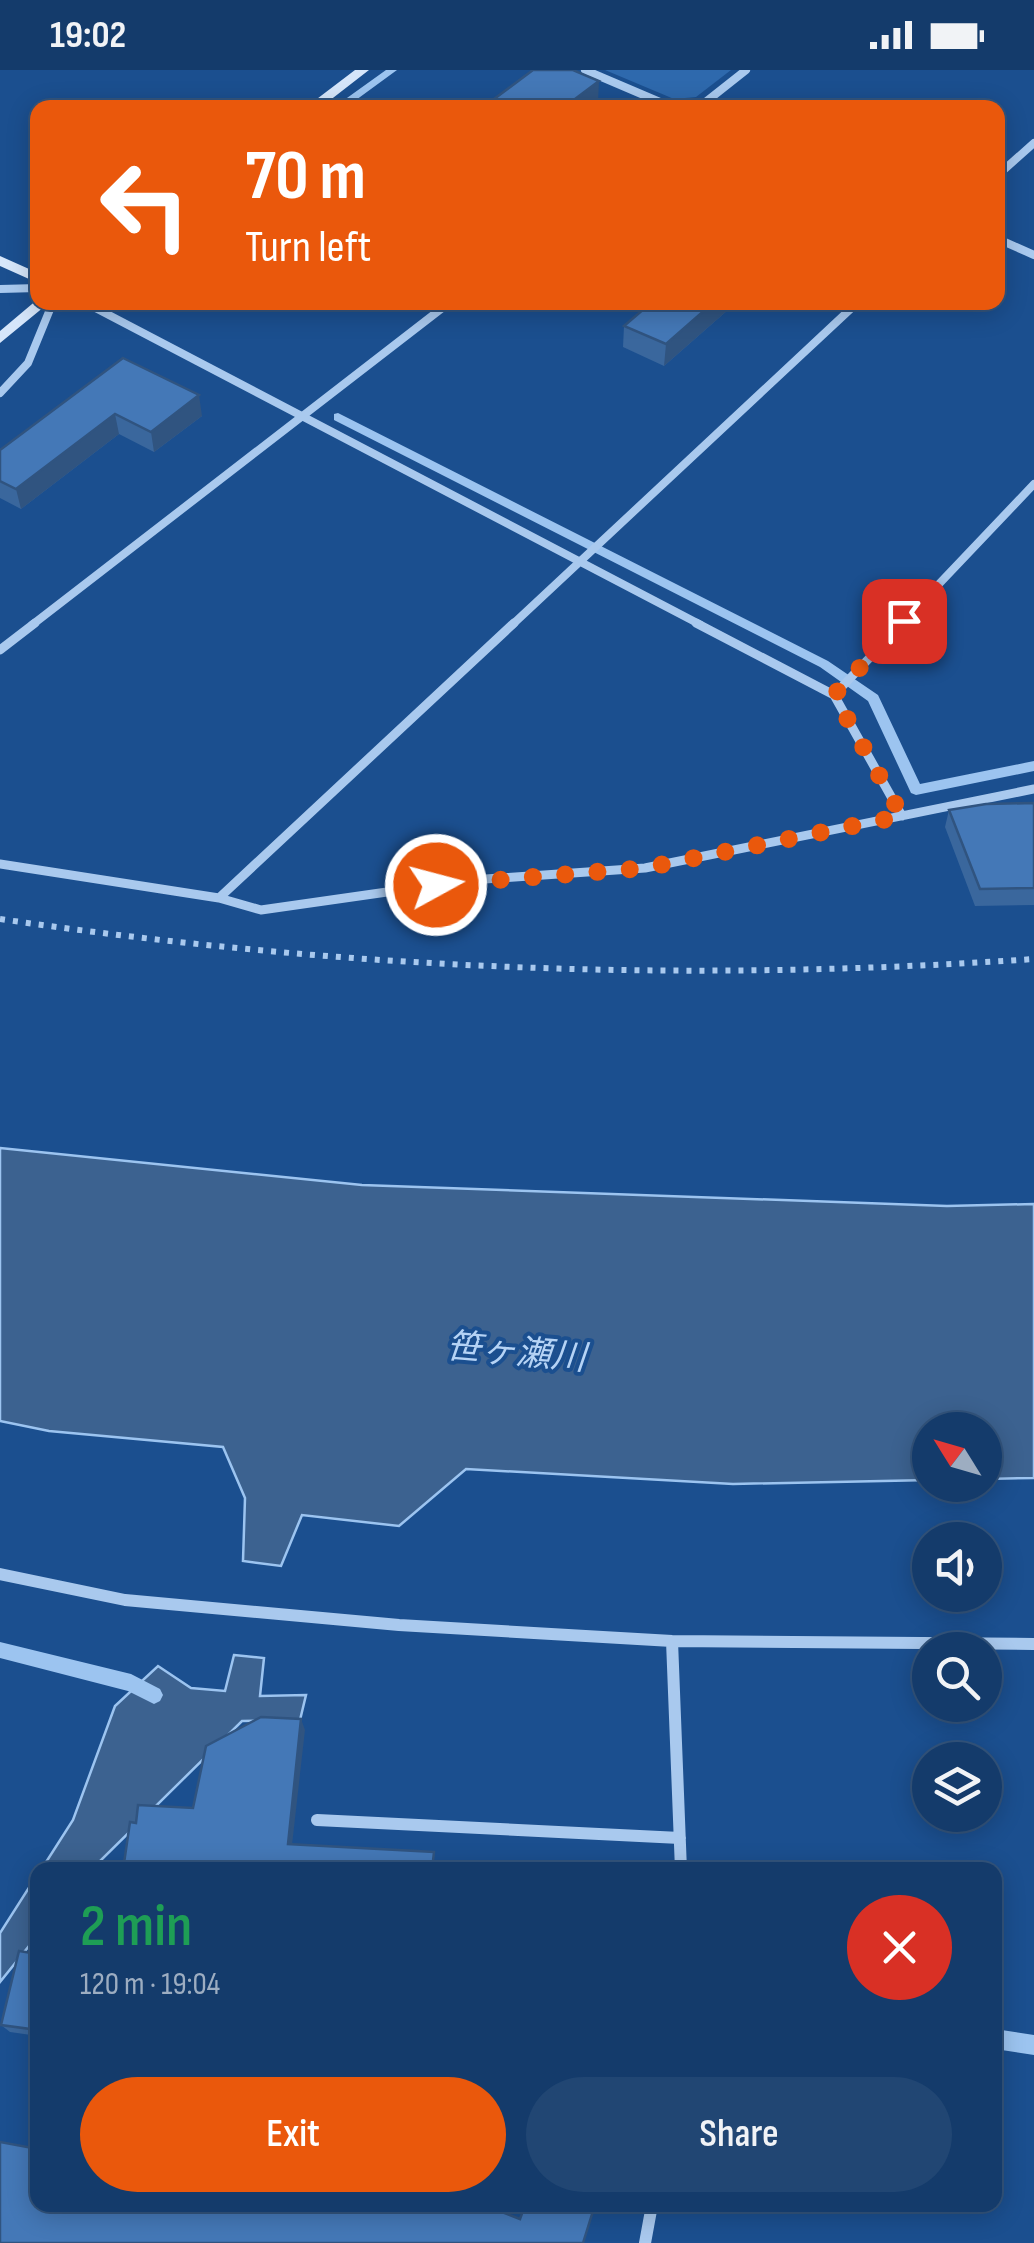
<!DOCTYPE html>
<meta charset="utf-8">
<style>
body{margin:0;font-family:"Sofia Sans Condensed","Noto Sans JP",sans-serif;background:#214673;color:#f1f3f6;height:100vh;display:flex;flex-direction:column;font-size:38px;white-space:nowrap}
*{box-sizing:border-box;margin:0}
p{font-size:32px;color:#9dadc1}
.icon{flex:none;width:55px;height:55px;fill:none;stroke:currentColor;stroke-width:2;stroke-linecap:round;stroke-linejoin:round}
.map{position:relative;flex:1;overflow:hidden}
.side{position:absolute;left:30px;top:1792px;width:972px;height:350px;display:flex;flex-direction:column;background:#143b6b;border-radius:20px;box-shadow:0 5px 25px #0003,0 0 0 2px #33557e}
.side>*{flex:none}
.hud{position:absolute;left:30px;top:30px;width:975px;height:210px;border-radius:20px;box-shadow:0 5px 25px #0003,0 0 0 2px #33557e;background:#ea580c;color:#fff;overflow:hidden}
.needle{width:65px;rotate:307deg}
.buttons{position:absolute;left:912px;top:1342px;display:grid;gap:20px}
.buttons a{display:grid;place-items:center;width:90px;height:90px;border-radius:50%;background:#143b6b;box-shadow:0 5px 25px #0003,0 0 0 2px #33557e;font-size:50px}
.pin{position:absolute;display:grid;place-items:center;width:85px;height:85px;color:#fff;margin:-42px;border-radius:20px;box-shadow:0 5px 15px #0006}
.me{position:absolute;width:110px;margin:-55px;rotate:83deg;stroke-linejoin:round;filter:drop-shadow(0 0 8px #0008)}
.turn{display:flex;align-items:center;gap:35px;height:210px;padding:0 50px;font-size:45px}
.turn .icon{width:130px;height:130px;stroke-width:2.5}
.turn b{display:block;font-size:70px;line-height:85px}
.round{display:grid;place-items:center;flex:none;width:105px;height:105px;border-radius:52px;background:#214673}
.summary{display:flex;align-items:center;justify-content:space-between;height:170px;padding:0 50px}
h1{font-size:60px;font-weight:600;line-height:75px;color:#1e9e55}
.action{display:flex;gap:20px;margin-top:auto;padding:20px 50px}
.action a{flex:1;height:115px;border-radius:60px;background:#ea580c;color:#fff;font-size:40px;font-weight:600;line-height:115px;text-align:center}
.action a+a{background:#214673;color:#f1f3f6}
.status{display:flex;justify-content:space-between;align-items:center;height:70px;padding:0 50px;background:#143b6b;direction:ltr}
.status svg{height:28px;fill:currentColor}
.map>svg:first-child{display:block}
.green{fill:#2e69ad}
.water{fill:#3c6290;stroke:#9cc4f0;stroke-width:2.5}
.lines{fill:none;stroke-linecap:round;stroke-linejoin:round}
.stream{fill:#9cc4f0;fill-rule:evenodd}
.path{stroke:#a9c9ee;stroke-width:6;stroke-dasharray:5 8;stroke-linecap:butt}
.street-far2{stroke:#a9c9ee;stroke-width:8}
.street-far1{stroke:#a9c9ee;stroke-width:9}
.street{stroke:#a9c9ee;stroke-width:12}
.secondary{fill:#d6e6fa;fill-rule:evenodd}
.wall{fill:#3a679d}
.shaded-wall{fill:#305480}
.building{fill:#4478b7;stroke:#305480;stroke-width:2.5}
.route{stroke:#ea580c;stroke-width:18;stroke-dasharray:0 32.4}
.labels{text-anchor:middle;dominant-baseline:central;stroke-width:8;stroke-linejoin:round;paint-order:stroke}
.water-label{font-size:35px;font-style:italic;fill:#b5d3f5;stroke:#1b4f8f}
</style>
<div class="status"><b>19:02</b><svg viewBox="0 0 49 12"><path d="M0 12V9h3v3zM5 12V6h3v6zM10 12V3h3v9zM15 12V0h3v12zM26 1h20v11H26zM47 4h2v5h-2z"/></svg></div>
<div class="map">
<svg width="1034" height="2173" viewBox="0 0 1034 2173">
<rect width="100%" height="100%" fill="#1b4f8f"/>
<path class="green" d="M605,0H731L696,27L674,29Z"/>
<path class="water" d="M0,1078L362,1115L947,1136L1034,1134V1408L985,1409V1360H930V1410L733,1414L466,1399L399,1456L302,1445L281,1496L243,1491L245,1428L223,1377L49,1361L0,1351Z
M234,1585L264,1588L260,1626L306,1625L300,1650L242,1651L91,1800H41L73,1750L115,1636L158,1596L191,1618L225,1621Z
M37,1805V1866L0,1912V1863Z"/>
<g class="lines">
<path class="stream" d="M386,0H397L345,38H333Z
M338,343L828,591L878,625L920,714L1034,691V701L916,725L911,723L868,631L820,597L334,350V344Z
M0,1572L131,1604L160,1619L163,1625L160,1631L154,1634L128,1621L0,1588Z
M995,1959L1034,1965V1985L995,1979Z"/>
<path class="path" d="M0,849C347,900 684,913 1034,889"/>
<path class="street-far2" d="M585,0L674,38
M698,38L746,0
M998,105L1034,73
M998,169L1034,185
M0,219L38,218
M84,232L701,555
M0,323L28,293L53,232
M32,555L450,232
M512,555L858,232
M900,555L1034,414"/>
<path class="street-far1" d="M696,553L834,625L902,746
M0,580L35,553
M834,625L903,553
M0,794L219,828L261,840L471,810L645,798L1034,719
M219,828L514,553"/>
<path class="street" d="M0,1504L125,1530L399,1555L672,1571L1034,1574
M672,1571L681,1800
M317,1750L680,1768
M645,2173L652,2135"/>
<path class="secondary" d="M355,0H369L320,38H305Z
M0,186L38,203V213L0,196Z
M38,229V232H50L0,273V261Z"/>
</g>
<path class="wall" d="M652,232H737L664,296L623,277L624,256Z
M123,288L202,346L154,382L119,364L21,439L0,428V380Z
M1034,733V835L975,836L945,757L949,740Z
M38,1884V1966L10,1962L1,1955Z"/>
<path class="shaded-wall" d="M599,11L598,32L591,38H563Z
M714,232H737L664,296L666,274Z
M199,325L202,346L154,382L151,362Z
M115,344L119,364L21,439L16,419Z
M301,1649L305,1660L291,1784L288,1774Z"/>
<path class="building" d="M533,0H573L599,11L563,38H482Z
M652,232H714L666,274L624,256Z
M123,288L199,325L151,362L115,344L16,419L0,411V380Z
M1034,733V818L980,819L949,740L986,734Z
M261,1647L301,1649L288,1774L434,1782L432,1800H123L130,1752L136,1753L138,1735L193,1738L206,1676Z
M19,1881L38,1884V1960L1,1955Z
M0,2072L38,2079V2135H484L520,2149L525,2135H581L593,2141L583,2173H0Z"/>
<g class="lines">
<path class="route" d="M436,815L645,798L902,746L834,625L904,551"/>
</g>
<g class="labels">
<g class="water-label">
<text transform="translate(516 1283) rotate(5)">笹ヶ瀬川</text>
</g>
</g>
</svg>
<div class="buttons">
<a><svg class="needle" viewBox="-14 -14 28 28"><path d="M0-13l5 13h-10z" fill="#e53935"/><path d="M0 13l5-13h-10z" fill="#9dadc1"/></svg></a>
<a><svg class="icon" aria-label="sound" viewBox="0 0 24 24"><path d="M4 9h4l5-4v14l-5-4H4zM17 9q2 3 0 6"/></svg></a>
<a><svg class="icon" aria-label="search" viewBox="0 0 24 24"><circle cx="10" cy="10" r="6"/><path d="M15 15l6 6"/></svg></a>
<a><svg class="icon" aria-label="layers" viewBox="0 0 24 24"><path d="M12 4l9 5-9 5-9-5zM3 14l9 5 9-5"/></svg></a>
</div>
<div class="pin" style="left:904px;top:551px;background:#d93025"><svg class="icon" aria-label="arrive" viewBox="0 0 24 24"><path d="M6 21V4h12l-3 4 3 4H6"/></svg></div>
<svg class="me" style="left:436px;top:815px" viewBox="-20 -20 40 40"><circle r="17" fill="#ea580c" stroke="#fff" stroke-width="3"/><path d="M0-11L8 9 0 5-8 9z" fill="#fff"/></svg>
<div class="hud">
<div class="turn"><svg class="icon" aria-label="left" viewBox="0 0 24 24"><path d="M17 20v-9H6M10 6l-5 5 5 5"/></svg><div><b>70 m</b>Turn left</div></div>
</div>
<section class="side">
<div class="summary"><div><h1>2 min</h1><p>120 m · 19:04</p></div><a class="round" style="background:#d93025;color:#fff"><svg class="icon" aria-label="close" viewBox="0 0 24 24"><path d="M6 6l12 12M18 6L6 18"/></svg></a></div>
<div class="action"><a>Exit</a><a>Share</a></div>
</section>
</div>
